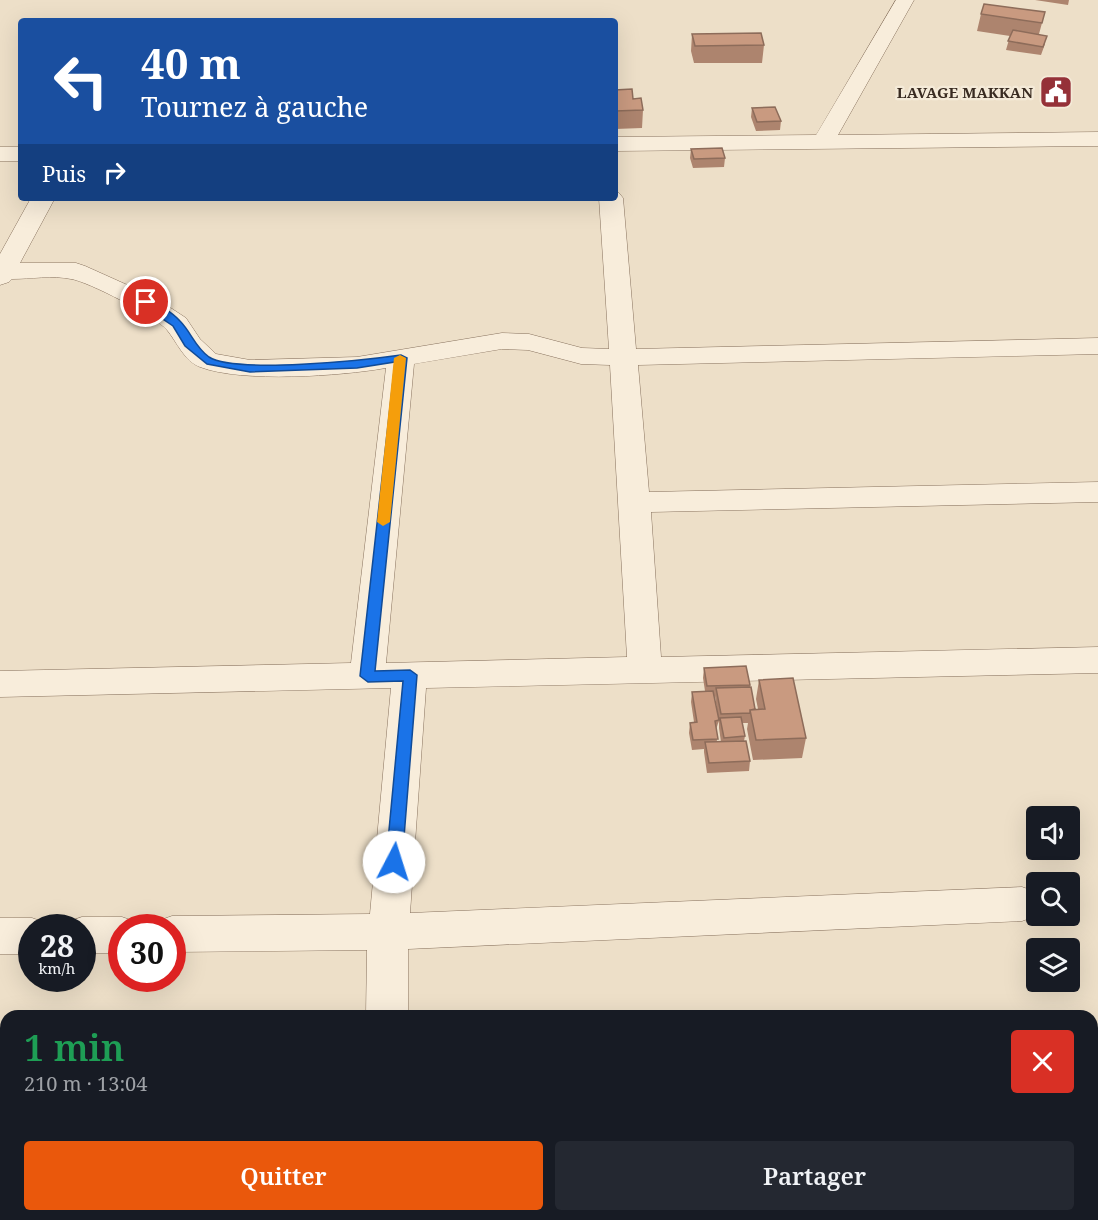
<!DOCTYPE html>
<html lang="fr">
<meta charset="utf-8">
<style>
body{margin:0;font-family:"Noto Serif",serif;background:#242831;color:#f1f3f6;height:100vh;display:flex;flex-direction:column;font-size:22px;white-space:nowrap}
*{box-sizing:border-box;margin:0}
p{font-size:20px;color:#9ea1a6}
.icon{flex:none;width:33px;height:33px;fill:none;stroke:currentColor;stroke-width:2;stroke-linecap:round;stroke-linejoin:round}
.map{position:relative;flex:1;overflow:hidden}
.sheet{position:absolute;left:0px;top:1010px;width:1098px;height:212px;display:flex;flex-direction:column;background:#171b24;border-radius:18px 18px 0 0;box-shadow:0 6px 24px #0002}
.sheet>*{flex:none}
.top-card{position:absolute;left:18px;top:18px;width:600px;height:183px;border-radius:6px;box-shadow:0 6px 24px #0002;background:#1a4fa0;color:#fff;overflow:hidden}
.tools{position:absolute;left:1026px;top:806px;display:grid;gap:12px}
.tools a{display:grid;place-items:center;width:54px;height:54px;border-radius:6px;background:#171b24;box-shadow:0 6px 24px #0002;font-size:30px}
.speed{position:absolute;left:18px;top:914px;display:flex;gap:12px;font-size:30px;font-weight:700;text-align:center}
.speed>*{display:grid;place-content:center;width:78px;height:78px;border-radius:50%;background:#171b24;box-shadow:0 6px 24px #0002;line-height:1}
.speed small{font-size:15px;font-weight:400}
.speed .limit{border:9px solid #d22;background:#fff;color:#111}
.pin{position:absolute;display:grid;place-items:center;width:51px;height:51px;color:#fff;margin:-26px;border:3px solid #fff;border-radius:50%;box-shadow:0 2px 6px #0007}
.me{position:absolute;width:66px;margin:-33px;rotate:5deg;stroke-linejoin:round;filter:drop-shadow(0 0 4px #0008)}
.turn{display:flex;align-items:center;gap:21px;height:126px;padding:0 24px;font-size:27px}
.turn .icon{width:78px;height:78px;stroke-width:2.5}
.turn b{display:block;font-size:42px;line-height:51px}
.then{display:flex;align-items:center;height:57px;padding:0 24px;background:#0003;gap:12px;font-size:22px}
.round{display:grid;place-items:center;flex:none;width:63px;height:63px;border-radius:6px;background:#242831}
.headline{display:flex;align-items:center;justify-content:space-between;height:102px;padding:0 24px}
h1{font-size:36px;font-weight:600;line-height:45px;color:#1e9e55}
.primary-button{display:flex;gap:12px;margin-top:auto;padding:12px 24px}
.primary-button a{flex:1;height:69px;border-radius:6px;background:#ea580c;color:#fff;font-size:24px;font-weight:600;line-height:69px;text-align:center}
.primary-button a+a{background:#242831;color:#f1f3f6}
.map>svg:first-child{display:block}
.lines{fill:none;stroke-linecap:round;stroke-linejoin:round}
.minor-casing{stroke:#88725e;stroke-width:1}
.minor{fill:#f8eddb;fill-rule:evenodd}
.wall{fill:#ad846e;fill-rule:evenodd}
.building{fill:#c99a80;stroke:#8d6c5a;stroke-width:1.5}
.route{fill:#1a73e8;stroke:#114b97;stroke-width:1.5}
.slow{fill:#f59e0b}
.labels{text-anchor:middle;dominant-baseline:central;stroke-width:4.5;stroke-linejoin:round;paint-order:stroke}
.far-poi-label{font-size:15px;font-weight:bold;fill:#392b21;stroke:#f4ead8;text-anchor:end}
</style>
<div class="map">
<svg width="1098" height="1220" viewBox="0 0 1098 1220">
<rect width="100%" height="100%" fill="#eddfc8"/>
<g class="lines">
<defs>
<path id="minor" d="M896,0H914L838,135L1098,132V146L615,151V137L816,135Z
M0,147H21V161H0Z
M615,192L619,193L623,198L636,349L1098,338V354L638,365L649,492L1098,482V502L651,512L661,657L1098,647V673L426,688L410,913L1022,887L1036,892V916L1022,921L408,949V1016H366L367,950L172,952V927H155L158,921L172,916L370,914L391,688L0,697V671L351,663L386,368C341,376 242,383 200,367C184,361 177,342 167,330C157,317 87,281 71,279C53,275 30,279 12,279L9,282L0,285V254L31,198H55L20,263H76L85,266L154,297L186,318L200,339L216,354L250,360L357,357L502,333L529,334L582,348L609,349L599,198H615ZM502,349L528,350L581,364L610,365L627,657L386,663L414,364Z
M82,917H122L136,922L138,927H122V953H82V927H66L68,922Z
M0,918H32L46,923L48,927H32V954H0Z
M365,1215H411L412,1220H364Z"/>
</defs>
<use href="#minor" class="minor-casing"/>
<use href="#minor" class="minor"/>
</g>
<path class="wall" d="M1035,0H1069L1068,5Z
M1045,12L1039,34L1045,44L1041,55L1006,50L1010,36L977,31L981,14Z
M692,34L764,45L762,63H694L691,51Z
M615,90L633,99L643,110L642,128L615,129Z
M752,108L781,121L780,130L756,131L751,117Z
M691,149L725,158L724,167L693,168L690,158Z
M704,668L750,685V687L755,709H758L756,699L759,680L806,738L802,758L753,760L747,729L748,723H742L745,736L744,741L750,761L749,771L707,773L704,752V749L692,750L689,733L690,723L694,722L691,702L692,692L705,691L703,678ZM714,696H715L719,724V728L721,742H717L716,730L719,720Z"/>
<path class="building" d="M984,4L1045,12L1042,23L981,14Z
M1013,30L1047,36L1043,47L1008,41Z
M761,33L764,45L695,46L692,34Z
M632,89L633,99L641,98L643,110L615,111V90Z
M775,107L781,121L757,122L752,108Z
M722,148L725,158L694,159L691,149Z
M746,666L750,685L707,686L704,668Z
M793,678L806,738L756,740L750,710L765,709L759,680Z
M751,687L755,709L750,710V713L721,714L716,688Z
M713,691L719,720L715,721L718,739L693,740L690,723L697,722L692,692Z
M741,717L745,736L724,738L720,718Z
M746,741L750,761L709,763L705,742Z"/>
<path class="route" d="M146,299C156,302 173,313 180,321C191,332 195,347 209,357C236,374 366,360 401,355L407,358L375,671L410,670L417,675L402,862L400,867L394,869L389,867L386,862L403,681L368,682L360,676L395,362L357,368L250,372L207,364L185,346L173,326L142,305V300Z"/>
<path class="slow" d="M400,355L406,358L390,522L383,526L377,522L394,358Z"/>
<defs>
<symbol id="civic-square" viewBox="-11 -11 22 22"><rect x="-9" y="-9" width="18" height="18" rx="4" fill="#953138" stroke="#f4ead8"/><path d="M-.6-6.5H3V-4.5H.6V-3L4-1V1h2V6H-6V1h2V-1L-.6-3ZM-1.2 2.5V6h2.4V2.5Z" fill="#fff"/></symbol>
</defs>
<g fill-rule="evenodd">
<use href="#civic-square" x="1037" y="73" width="38" height="38"/>
</g>
<g class="labels">
<g class="far-poi-label">
<text x="1033" y="92">LAVAGE MAKKAN</text>
</g>
</g>
</svg>
<div class="tools">
<a><svg class="icon" aria-label="sound" viewBox="0 0 24 24"><path d="M4 9h4l5-4v14l-5-4H4zM17 9q2 3 0 6"/></svg></a>
<a><svg class="icon" aria-label="search" viewBox="0 0 24 24"><circle cx="10" cy="10" r="6"/><path d="M15 15l6 6"/></svg></a>
<a><svg class="icon" aria-label="layers" viewBox="0 0 24 24"><path d="M12 4l9 5-9 5-9-5zM3 14l9 5 9-5"/></svg></a>
</div>
<div class="speed"><div>28<small>km/h</small></div><div class="limit">30</div></div>
<div class="pin" style="left:146px;top:302px;background:#d93025"><svg class="icon" aria-label="arrive" viewBox="0 0 24 24"><path d="M6 21V4h12l-3 4 3 4H6"/></svg></div>
<svg class="me" style="left:394px;top:862px" viewBox="-20 -20 40 40"><circle r="19" fill="#fff"/><path d="M0-13L10 11 0 6-10 11z" fill="#1a73e8"/></svg>
<div class="top-card">
<div class="turn"><svg class="icon" aria-label="left" viewBox="0 0 24 24"><path d="M17 20v-9H6M10 6l-5 5 5 5"/></svg><div><b>40 m</b>Tournez à gauche</div></div>
<div class="then">Puis<svg class="icon" aria-label="right" viewBox="0 0 24 24"><path d="M7 20v-9h11M14 6l5 5-5 5"/></svg></div>
</div>
<section class="sheet">
<div class="headline"><div><h1>1 min</h1><p>210 m · 13:04</p></div><a class="round" style="background:#d93025;color:#fff"><svg class="icon" aria-label="close" viewBox="0 0 24 24"><path d="M6 6l12 12M18 6L6 18"/></svg></a></div>
<div class="primary-button"><a>Quitter</a><a>Partager</a></div>
</section>
</div>
